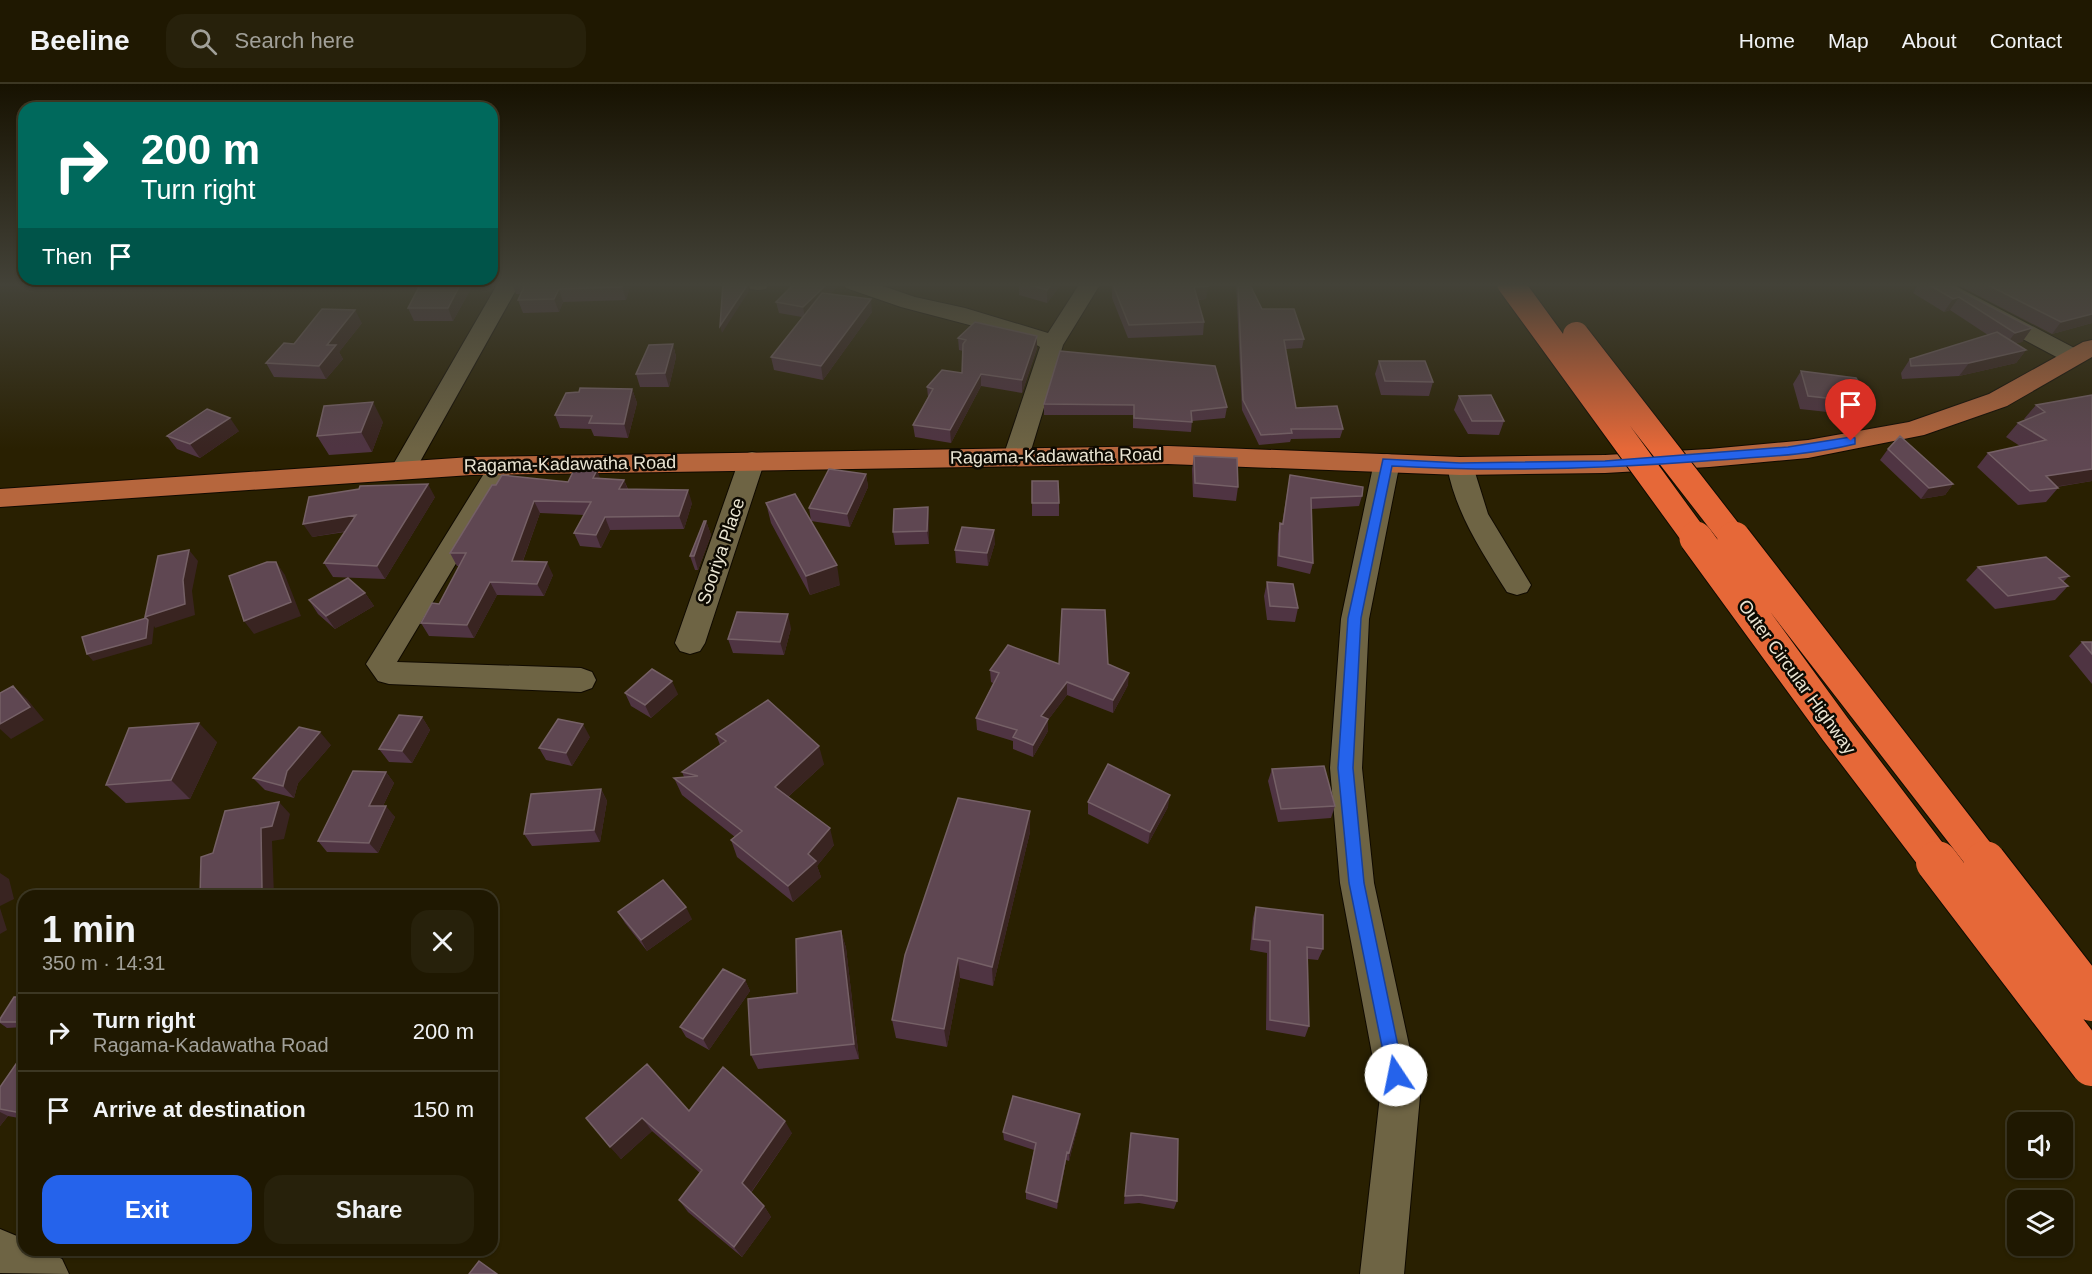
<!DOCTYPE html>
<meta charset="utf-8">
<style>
body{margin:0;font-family:Helvetica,sans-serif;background:#27210b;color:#f1f3f6;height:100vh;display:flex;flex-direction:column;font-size:22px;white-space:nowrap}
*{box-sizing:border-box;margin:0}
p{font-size:20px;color:#a1a099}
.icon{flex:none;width:33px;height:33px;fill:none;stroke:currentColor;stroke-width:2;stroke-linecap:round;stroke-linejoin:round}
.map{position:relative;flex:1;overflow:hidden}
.drawer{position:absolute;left:18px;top:806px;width:480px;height:366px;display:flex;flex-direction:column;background:#1f1801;border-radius:18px;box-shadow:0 2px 4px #0004,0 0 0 2px #3c3723}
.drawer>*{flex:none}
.top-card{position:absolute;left:18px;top:18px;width:480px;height:183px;border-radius:18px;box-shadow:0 2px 4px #0004,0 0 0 2px #3c3723;background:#00695c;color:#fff;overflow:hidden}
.tools{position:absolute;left:2007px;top:1028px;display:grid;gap:12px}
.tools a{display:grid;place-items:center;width:66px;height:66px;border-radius:12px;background:#1f1801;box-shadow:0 2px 4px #0004,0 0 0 2px #3c3723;font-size:30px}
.pin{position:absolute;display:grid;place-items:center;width:51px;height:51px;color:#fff;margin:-62px -26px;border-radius:50% 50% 50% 0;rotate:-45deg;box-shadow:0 0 6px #0007}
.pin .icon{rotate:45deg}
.me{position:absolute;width:66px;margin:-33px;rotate:349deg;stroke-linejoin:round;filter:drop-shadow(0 0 4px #0008)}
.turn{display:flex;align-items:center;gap:21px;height:126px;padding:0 24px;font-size:27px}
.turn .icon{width:78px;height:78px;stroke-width:2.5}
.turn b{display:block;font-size:42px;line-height:51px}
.then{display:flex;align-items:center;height:57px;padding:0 24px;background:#0003;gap:12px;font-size:22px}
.round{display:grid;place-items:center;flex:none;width:63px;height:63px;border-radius:18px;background:#27210b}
.summary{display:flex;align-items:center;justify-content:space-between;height:102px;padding:0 24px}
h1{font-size:36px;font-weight:700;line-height:45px}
.action{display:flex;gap:12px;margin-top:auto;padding:12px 24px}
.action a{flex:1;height:69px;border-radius:18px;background:#2563eb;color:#fff;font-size:24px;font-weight:700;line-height:69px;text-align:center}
.action a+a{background:#27210b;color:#f1f3f6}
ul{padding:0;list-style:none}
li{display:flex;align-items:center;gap:18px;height:78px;padding:0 24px;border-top:2px solid #3c3723}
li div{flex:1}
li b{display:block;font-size:22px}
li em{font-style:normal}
header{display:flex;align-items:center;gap:36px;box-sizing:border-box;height:84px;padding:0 30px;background:#1f1801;border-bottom:2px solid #3c3723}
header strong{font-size:28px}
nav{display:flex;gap:33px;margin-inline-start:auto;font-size:21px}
.search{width:420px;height:54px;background:#27210b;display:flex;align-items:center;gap:15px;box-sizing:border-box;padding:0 21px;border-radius:18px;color:#a1a099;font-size:22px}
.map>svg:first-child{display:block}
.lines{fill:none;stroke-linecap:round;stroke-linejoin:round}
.street-casing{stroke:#100a00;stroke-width:2}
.primary-casing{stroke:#100a00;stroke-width:2}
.street{fill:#6e6444;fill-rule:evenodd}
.primary{fill:#b6663d;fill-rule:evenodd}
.highway-bridge-far2-casing{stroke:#100a00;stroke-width:28;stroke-linecap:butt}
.highway-bridge-far1-casing{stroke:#100a00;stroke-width:35;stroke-linecap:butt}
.highway-bridge-casing{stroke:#100a00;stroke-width:44;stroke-linecap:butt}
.highway-bridge-far2{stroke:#e66838;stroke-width:26}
.highway-bridge-far1{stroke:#e66838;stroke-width:33}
.highway-bridge{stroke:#e66838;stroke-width:42}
.wall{fill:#4f3442}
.shaded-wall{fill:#392421}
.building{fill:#5f4752;stroke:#756066;stroke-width:1.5}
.route{fill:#2563eb;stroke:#184099;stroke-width:1.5}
.labels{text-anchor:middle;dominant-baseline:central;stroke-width:5;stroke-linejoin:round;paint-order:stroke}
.street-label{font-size:18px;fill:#eae5d3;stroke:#0e0a02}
</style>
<header>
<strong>Beeline</strong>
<div class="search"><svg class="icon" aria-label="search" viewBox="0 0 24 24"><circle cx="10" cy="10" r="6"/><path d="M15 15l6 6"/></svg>Search here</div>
<nav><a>Home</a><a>Map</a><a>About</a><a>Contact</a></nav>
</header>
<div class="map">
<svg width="2092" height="1190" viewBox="0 0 2092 1190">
<rect width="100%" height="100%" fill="#292001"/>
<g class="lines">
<defs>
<path id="street" d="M498,199H520L412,392L403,394L394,392L390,386Z
M748,199H768L769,200L766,205L758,206L750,205Z
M843,199H874L915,213L965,224L1048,249L1080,199H1101L1063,261L1029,373L1025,379L1016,381L1007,379L1003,373L1040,263L1030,257L901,223L846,204Z
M1923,199H1950L2082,268L2085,273L2082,278L2074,280L2066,278L1926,204Z
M752,368L761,370L765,376L705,559L700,567L690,570L680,567L675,559L739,376L743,370Z
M1387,370L1396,372L1400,378L1369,535L1362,684L1374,799L1420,1012L1404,1190H1360L1380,1012L1340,799L1330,684L1341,535L1374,378L1378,372Z
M502,373L511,375L515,381L397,578L581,584L592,588L596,596L592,604L581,608L389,600L378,597L366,580L371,572L493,375Z
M1460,374L1469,376L1473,382L1488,430L1531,501L1527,508L1517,511L1507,508C1482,468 1456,430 1447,382L1451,376Z
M0,1145L24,1155V1166H44L62,1175L69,1190L0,1189Z"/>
<path id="primary" d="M2092,256V273L2007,322L1924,351L1808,374L1709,383L1605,389L1460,391L1168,380L471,391L0,423V405L471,373L1168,362L1460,373L1605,371L1709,365L1808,356L1909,338L1989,310L2083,258Z"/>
</defs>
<use href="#street" class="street-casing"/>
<use href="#primary" class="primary-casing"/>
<use href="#street" class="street"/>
<use href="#primary" class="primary"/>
<defs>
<path id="highway-bridge-far2" d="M1510,199L1697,456
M1576,251L1735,456"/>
<path id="highway-bridge-far1" d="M1696,454L1836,646L1938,780
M1734,454L1986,780"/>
<path id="highway-bridge" d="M1937,778L2092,981
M1985,778L2092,916"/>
</defs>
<use href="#highway-bridge-far2" class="highway-bridge-far2-casing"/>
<use href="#highway-bridge-far1" class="highway-bridge-far1-casing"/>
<use href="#highway-bridge" class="highway-bridge-casing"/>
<use href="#highway-bridge-far2" class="highway-bridge-far2"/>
<use href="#highway-bridge-far1" class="highway-bridge-far1"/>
<use href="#highway-bridge" class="highway-bridge"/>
</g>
<path class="wall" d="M421,199H474L453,237H414L408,224Z
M512,199H631L626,216L563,218L559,228L523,229L518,216L521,210H516Z
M1019,199H1062L1047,219L1019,211Z
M1112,199H1207L1206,215L1198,216L1204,238L1203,251L1128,254L1112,214Z
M1236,199H1249L1262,225L1304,255L1302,264L1286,265L1296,324L1343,345L1340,354L1291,355L1290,358L1259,361L1242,326Z
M1919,199H1945L2032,244L2022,258L2015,259L2026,266L2016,279L1959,292L1902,295L1901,289L1910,275L1988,251L1950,226L1944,228L1913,209Z
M1954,199H2092V239L2052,250Z
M830,210L872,228L823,296L774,286L771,273L802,233L779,229L776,218Z
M362,239L339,268L343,275L326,295L274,293L266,279L294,260Z
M1037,252V264L1022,309L981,302L951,359L915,353L913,341L928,313L927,303L962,289L963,267L959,266L958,254Z
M673,260L676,273L669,303H640L636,290Z
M1060,267L1227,323L1225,334L1192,337L1191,348L1133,344V331H1044V320Z
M1379,277L1433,298L1429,312L1381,311L1375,290Z
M1801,287L1873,319L1864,332L1800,325L1793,300Z
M632,305L637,319L628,354L594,352L591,345L560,344L555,331L579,308Z
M2092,311V397L2057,403L2058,404L2046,418L2018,421L1977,383L1988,369L2020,362L2006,353L2018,339L2026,336L2024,335L2036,321Z
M1459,312L1504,337L1499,351L1468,350L1454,326Z
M383,338L372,368L329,371L317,352Z
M239,347L200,374L177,365L167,352Z
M1888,365L1953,400L1945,411L1921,415L1880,376Z
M1194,372L1238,403L1236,417L1193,413L1192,385Z
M866,390L868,403L850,443L811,437L809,424Z
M1290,391L1362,412L1359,422L1311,425L1313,479L1310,490L1277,482L1278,450L1280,439L1282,440Z
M600,394L624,396L628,405L692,419L684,445L610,446L601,464L580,462L574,449L584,431L540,429L523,477L553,491L544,512L497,511L474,554L429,552L421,539L439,520L459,482H457L450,469L492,401L568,398Z
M1032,397L1059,419V432H1032Z
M359,405L435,413L385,495L333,493L324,479L345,448L312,453Z
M766,419L840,501L810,511L771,439Z
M928,423L929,437V460L895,461L893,448Z
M706,437L711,451L698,486H695L690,472Z
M995,459L988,482L956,479L955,466Z
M1978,483L2069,492L2063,498L2068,502L2055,516L1995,525L1966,496Z
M1267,498L1298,524L1295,538L1267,536L1264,512Z
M365,509L374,522L335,545L318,530L309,516Z
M791,544L784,571L733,569L728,555Z
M2082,558H2092V600L2069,572Z
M1059,580H1108L1128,601L1113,629L1067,611L1048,636V647L1033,673L1013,665V657L977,646L976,634L993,599L991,598L990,586Z
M625,609L678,610L651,634L631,622Z
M422,633L430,646L412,679L389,678L379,665Z
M716,650L824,680L788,713L834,761L817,782L821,793L793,818L737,773L731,756L735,753L682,711L674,694L684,693L682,688L720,661Z
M590,653L572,682L546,676L539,664Z
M217,658L190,715L126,719L106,701Z
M331,661L298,699L294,714L265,706L253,694Z
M1272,685L1335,722L1331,734L1278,738L1268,697Z
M386,688L394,699L383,722L395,733L378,769L327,768L318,757Z
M601,705L607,717L600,758L532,762L524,750Z
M1088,718L1168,723L1148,760L1088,730Z
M1030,727V748L993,902L960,894L947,963L896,954L892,936Z
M1256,823L1323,865L1318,876L1308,875L1309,942L1305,953L1266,946L1267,869L1250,866L1253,834Z
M618,828L692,835L647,867L625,839Z
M841,847L846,864L859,975L758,985L751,971L797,909Z
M745,896L750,907L709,966L686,953L680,943Z
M24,913V943L7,944L0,939V935Z
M24,978V1035L8,1032L0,1042V1003Z
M689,1027L792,1049L751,1109L764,1122L771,1133L742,1173L688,1128L679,1116L700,1089L652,1047L621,1075L586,1034Z
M1079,1038L1069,1077L1066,1076L1057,1125L1026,1115V1108L1034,1066L1004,1056L1003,1048Z
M1131,1049L1177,1117L1174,1125L1139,1119L1124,1120Z"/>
<path class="shaded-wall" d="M461,199H474L453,237L448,224Z
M623,199H631L626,216L622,203Z
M828,199H842L805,234L803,223Z
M1053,199H1062L1047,219V206Z
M748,200L749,207L722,249L720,242Z
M1208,202L1206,215L1193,216L1194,203Z
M559,205L563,218L559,228L554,215Z
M1959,213L1950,226L1944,228L1953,215Z
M871,215L872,228L823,296L821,282Z
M355,226L362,239L339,268L343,275L326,295L319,282L327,261Z
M2092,230V239L2052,250L2061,238Z
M2032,244L2022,258L2005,262L2015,249Z
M1037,252V264L1022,309V296Z
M673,260L676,273L669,303L665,289Z
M2026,266L2016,279L1959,292L1969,279Z
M981,290V302L951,359L950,346Z
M632,305L637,319L628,354L624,340Z
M373,318L383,338L372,368L361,348Z
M230,334L239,347L200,374L190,360Z
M2092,385V397L2034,406L2046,392Z
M597,386L602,399L593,394Z
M866,390L868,403L850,443L847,430Z
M624,396L629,409L619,405Z
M428,400L435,413L385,495L377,482Z
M1953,400L1945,411L1921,415L1929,404Z
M688,406L692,419L684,445L679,432Z
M534,417L540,429L518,490L512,477Z
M928,423L929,437V460L927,447Z
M356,431L364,444L312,453L303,440Z
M605,433L610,446L601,464L596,451Z
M706,437L711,451L698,486L694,472Z
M994,446L995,459L988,482L987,469Z
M189,466L198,477L192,507L195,531L155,544L154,542L152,560L93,577L87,570L148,536L145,533L183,496Z
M276,478L285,491L301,532L254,550L244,537Z
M547,478L553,491L544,512L537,500Z
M837,481L840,501L810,511L806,492Z
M490,498L497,511L474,554L467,541Z
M365,509L374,522L335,545L326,532Z
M788,530L791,544L784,571L780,558Z
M1129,589L1128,601L1113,629V616Z
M672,597L678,610L651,634L645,621Z
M1067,598V611L1048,636V647L1033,673V661L1041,632Z
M13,602L27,615L44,636L11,655L0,645V640Z
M422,633L430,646L412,679L402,667Z
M199,639L217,658L190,715L171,696Z
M583,640L590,653L572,682L566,669Z
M320,648L331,661L298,699L294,714L283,702L287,687Z
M819,662L824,680L780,720L775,703Z
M386,688L394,699L378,732L369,722Z
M601,705L607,717L600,758L594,746Z
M1170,711L1168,723L1148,760L1150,748Z
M279,718L290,730L284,755L272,757L274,812H244L261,744Z
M386,722L395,733L378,769L369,759Z
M1030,727V748L993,902L992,883Z
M830,744L834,761L817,782L821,793L793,818L788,802L808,770Z
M0,789L9,795L14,815L0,822Z
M686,823L692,835L647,867L641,856Z
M0,824L7,846L0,850Z
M841,847L846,864L859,975L854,960Z
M958,874L960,894L947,963L944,945Z
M745,896L750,907L709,966L703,955Z
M0,1028L8,1032L0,1042Z
M1080,1030L1079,1038L1069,1077V1069Z
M642,1034L652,1047L621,1075L610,1063Z
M785,1037L792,1049L749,1111L742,1099Z
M1067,1068L1066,1076L1057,1125V1118Z
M764,1122L771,1133L742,1173L734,1163Z"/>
<path class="building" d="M421,199H461L448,224H408Z
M526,199H623L622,203L559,205L554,215L518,216Z
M723,199H747L748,200L720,242Z
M795,199H828L803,223L776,218Z
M1023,199H1053L1047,206Z
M1116,199H1207L1208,202L1194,203L1204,238L1129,241L1113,201L1116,200Z
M1238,199H1249L1262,225H1294L1304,255L1284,256L1296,324L1337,322L1343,345H1291L1292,349L1261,351L1243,316Z
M1926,199H1945L2032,244L2015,249L1959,213L1953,215Z
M1984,199H2092V230L2061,238Z
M822,209L871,215L821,282L771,273Z
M322,225L355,226L327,261H336L319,282L266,279L284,259L294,260Z
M975,238L1037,252L1022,296L981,290L950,346L913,341L933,305L927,303L942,286L962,289L963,260L966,256L958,254Z
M1997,248L2026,266L1969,279L1911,282L1910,275Z
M673,260L665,289L636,290L649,261Z
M1060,267L1215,282L1227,323L1191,327L1192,338L1134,334V321L1044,320Z
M1379,277H1425L1433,298L1385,297Z
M1801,287L1856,294L1873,319L1808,312Z
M580,304L632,305L624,340L589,339L592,332L555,331L566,309L579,308Z
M1491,311L1504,337H1472L1459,312Z
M2092,311V385L2046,392L2058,404L2030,407L1988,369L2046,356L2018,339L2045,328L2036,321Z
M373,318L361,348L317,352L324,322Z
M207,325L230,334L190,360L167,352Z
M1900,352L1953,400L1929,404L1888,365Z
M1194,372L1237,374L1238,403L1195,399Z
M829,385L866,390L847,430L809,424Z
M574,386H597L593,394L624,396L619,405L688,406L679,432L605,433L596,451L574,449L591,418L534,417L512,477L547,478L537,500L490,498L467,541L421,539L432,519L439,520L466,469H450L492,401H496L502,391L568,398Z
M1290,391L1363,403L1362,412L1311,414L1313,479L1279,472L1280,439L1283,440Z
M1032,397H1058L1059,419H1032Z
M428,400L377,482L324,479L356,431L303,440L309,413L359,405L360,402Z
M795,410L837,481L806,492L766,419Z
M928,423L927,447L893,448L894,425Z
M704,437H706L694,472H690Z
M962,443L994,446L987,469L955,466Z
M189,466L183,496L185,520L145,533L158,472Z
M2046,473L2069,492L2059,494L2068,502L2008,512L1978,483Z
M267,478H276L291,518L244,537L229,492Z
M348,494L365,509L326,532L309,516Z
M1267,498L1293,500L1298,524L1270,522Z
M1062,525L1105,526L1108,580L1129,589L1113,616L1067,598L1041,632L1048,635L1033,661L1013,653L1017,646L976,634L999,589L990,586L1008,561L1059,580Z
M737,528L788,530L780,558L728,555Z
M146,534L148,536L146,554L87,570L82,553Z
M2082,558H2092V570Z
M652,585L672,597L645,621L625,609Z
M13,602L30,623L0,640V609Z
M768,616L819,662L775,703L830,744L808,770L816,777L788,802L731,756L742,747L674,694L698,692L682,688L726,657L716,650Z
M399,631L422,633L402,667L379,665Z
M558,635L583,640L566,669L539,664Z
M199,639L171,696L106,701L129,644Z
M299,643L320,648L287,687L283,702L253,694Z
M1108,680L1170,711L1150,748L1088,718Z
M1324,682L1335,722L1281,725L1272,685Z
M353,687L386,688L369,722H386L369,759L318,757Z
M601,705L594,746L524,750L531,710Z
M958,714L1030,727L992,883L958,874L944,945L892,936L905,871Z
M279,718L272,742L261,744L262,806L244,812H200L201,773L213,769L225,727Z
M663,796L686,823L641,856L618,828Z
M1256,823L1323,831V865L1307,863L1309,942L1270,936V857L1253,855Z
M841,847L854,960L751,971L748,915L797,909L796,855Z
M723,885L745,896L703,955L680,943Z
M14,913H24V938H0V935Z
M18,977L24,978V1025L21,1029L0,1025V1003Z
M647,980L689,1027L723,983L785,1037L742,1099L764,1122L734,1163L679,1116L702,1086L642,1034L610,1063L586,1034Z
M1013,1012L1080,1030L1069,1069L1067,1068L1057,1118L1026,1108L1036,1059L1003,1048Z
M1131,1049L1178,1055L1177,1117L1141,1111L1125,1112Z
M479,1177L497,1190H469Z"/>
<linearGradient id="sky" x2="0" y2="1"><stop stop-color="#171201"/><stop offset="0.55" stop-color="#434238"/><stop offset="1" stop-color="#434238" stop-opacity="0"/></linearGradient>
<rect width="2092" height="365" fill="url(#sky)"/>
<path class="route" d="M1851,353L1855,354V360C1806,372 1755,373 1705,377C1601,385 1497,388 1392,382L1361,534L1353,684L1364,799L1404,991L1402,997L1396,999L1389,997L1349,799L1338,684L1348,534L1383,375L1460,379L1605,377L1788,363Z"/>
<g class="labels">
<g class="street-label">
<text transform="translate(1056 372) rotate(-1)">Ragama-Kadawatha Road</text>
<text transform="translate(570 380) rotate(-1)">Ragama-Kadawatha Road</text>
<text transform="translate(721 467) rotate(-71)">Sooriya Place</text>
<text transform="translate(1797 593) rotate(54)">Outer Circular Highway</text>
</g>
</g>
</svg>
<div class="tools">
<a><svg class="icon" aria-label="sound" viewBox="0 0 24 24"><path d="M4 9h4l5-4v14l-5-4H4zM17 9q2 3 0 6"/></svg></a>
<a><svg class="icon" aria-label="layers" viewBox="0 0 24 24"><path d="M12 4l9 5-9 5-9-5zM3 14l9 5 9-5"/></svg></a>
</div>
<div class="pin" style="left:1851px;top:357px;background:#d93025"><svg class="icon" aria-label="arrive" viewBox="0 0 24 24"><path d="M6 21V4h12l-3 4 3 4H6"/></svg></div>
<svg class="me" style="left:1396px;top:991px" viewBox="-20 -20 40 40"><circle r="19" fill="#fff"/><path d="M0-13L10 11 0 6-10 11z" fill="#2563eb"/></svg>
<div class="top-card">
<div class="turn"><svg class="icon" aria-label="right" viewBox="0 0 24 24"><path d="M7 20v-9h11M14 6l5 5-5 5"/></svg><div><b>200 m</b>Turn right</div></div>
<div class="then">Then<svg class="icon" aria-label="arrive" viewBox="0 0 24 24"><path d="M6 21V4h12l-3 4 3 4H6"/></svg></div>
</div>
<section class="drawer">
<div class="summary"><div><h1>1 min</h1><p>350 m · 14:31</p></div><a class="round"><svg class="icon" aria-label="close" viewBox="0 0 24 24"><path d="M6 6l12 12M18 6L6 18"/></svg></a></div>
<ul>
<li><svg class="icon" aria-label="right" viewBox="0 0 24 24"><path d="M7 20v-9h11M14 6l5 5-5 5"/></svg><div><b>Turn right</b><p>Ragama-Kadawatha Road</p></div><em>200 m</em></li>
<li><svg class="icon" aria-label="arrive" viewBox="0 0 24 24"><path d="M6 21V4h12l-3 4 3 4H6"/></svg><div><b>Arrive at destination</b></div><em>150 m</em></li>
</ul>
<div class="action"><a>Exit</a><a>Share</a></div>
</section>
</div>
